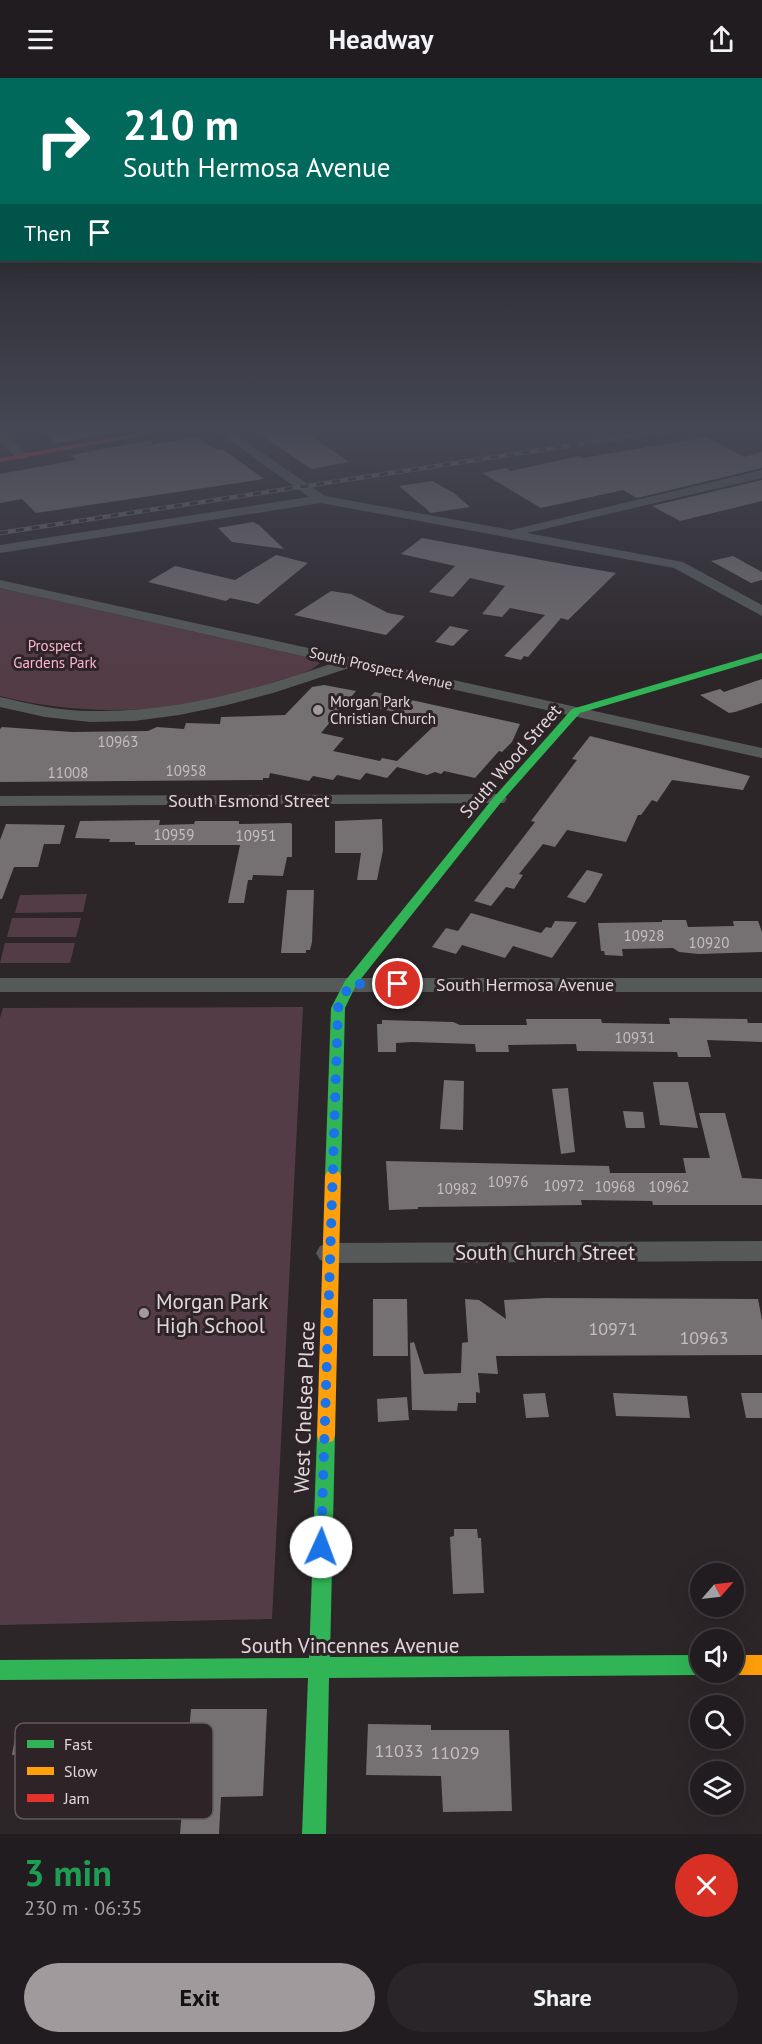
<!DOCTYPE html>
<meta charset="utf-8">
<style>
body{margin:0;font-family:"PT Sans",sans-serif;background:#292528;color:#f1f3f6;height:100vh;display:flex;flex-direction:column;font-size:22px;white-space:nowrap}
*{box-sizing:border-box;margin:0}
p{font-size:20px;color:#a2a1a4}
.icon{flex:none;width:33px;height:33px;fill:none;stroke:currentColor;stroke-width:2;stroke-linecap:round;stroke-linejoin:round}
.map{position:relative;height:1756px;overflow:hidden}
.details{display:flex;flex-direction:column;background:#211c1f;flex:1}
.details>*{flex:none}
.top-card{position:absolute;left:0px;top:0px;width:762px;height:183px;box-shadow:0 6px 24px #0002,0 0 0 2px #3e3a3d;background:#00695c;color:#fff;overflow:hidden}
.needle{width:39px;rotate:62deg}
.buttons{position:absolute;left:690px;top:1485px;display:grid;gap:12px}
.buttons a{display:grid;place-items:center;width:54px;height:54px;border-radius:50%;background:#211c1f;box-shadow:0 6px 24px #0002,0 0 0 2px #3e3a3d;font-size:30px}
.pin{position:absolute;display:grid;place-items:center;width:51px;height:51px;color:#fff;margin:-26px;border:3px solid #fff;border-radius:50%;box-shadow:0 2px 6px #0007}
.me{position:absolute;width:66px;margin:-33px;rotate:2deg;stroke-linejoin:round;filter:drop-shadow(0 0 4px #0008)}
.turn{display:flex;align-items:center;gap:21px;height:126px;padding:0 24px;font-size:27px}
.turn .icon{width:78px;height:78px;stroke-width:2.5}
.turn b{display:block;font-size:42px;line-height:51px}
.then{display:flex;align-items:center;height:57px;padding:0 24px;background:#0003;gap:12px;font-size:22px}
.round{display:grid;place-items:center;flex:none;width:63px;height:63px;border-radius:32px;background:#292528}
.overview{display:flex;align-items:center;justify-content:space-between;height:102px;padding:0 24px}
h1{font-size:36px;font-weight:800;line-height:45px;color:#1e9e55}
.button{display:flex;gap:12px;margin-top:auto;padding:12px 24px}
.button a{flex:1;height:69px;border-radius:36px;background:#a19a9d;color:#111;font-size:24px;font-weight:800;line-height:69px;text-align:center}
.button a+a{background:#292528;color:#f1f3f6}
header{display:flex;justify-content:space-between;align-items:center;height:78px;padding:0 24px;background:#211c1f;font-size:27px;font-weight:800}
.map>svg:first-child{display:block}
.green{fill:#543c46}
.building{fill:#757072}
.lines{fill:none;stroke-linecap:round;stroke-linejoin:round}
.street{fill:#555a59;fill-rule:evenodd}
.fast{fill:#30b455;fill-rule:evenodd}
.slow{fill:#ff9f0a;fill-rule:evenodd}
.jam{fill:#e5322d;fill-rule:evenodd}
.rail-casing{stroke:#646666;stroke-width:4.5}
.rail{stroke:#2e2428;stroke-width:3;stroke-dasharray:8;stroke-linecap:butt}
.route{stroke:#1a73e8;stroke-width:10;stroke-dasharray:0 18}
.poi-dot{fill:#a19a9d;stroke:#2e2428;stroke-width:2}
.labels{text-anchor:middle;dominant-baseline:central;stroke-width:6;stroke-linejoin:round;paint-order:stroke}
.far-park-label{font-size:15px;fill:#fdb6d1;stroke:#2e2428}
.far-street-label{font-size:15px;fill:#e0d8db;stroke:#2e2428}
.far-poi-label{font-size:15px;fill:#e0d8db;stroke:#2e2428;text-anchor:start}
.number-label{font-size:15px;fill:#c5bec1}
.street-label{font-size:18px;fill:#e0d8db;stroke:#2e2428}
.near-number-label{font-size:18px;fill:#c5bec1}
.near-street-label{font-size:21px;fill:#e0d8db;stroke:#2e2428}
.near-poi-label{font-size:21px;fill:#e0d8db;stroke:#2e2428;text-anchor:start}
.key{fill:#2e2428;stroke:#635a5e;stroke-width:1.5}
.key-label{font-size:16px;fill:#e0d8db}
</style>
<header><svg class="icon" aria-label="menu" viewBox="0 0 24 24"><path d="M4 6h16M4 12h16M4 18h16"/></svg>Headway<svg class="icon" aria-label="share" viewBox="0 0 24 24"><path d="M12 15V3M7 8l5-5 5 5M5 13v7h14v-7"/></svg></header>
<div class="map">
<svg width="762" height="1756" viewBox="0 0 762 1756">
<rect width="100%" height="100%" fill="#2c2629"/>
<path class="green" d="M0,510L306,579L320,585C309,596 288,599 274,604C186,635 91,641 0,618Z
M87,816L83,834L15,835L20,817Z
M12,840H81L76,859H7Z
M5,865H75L70,885H0Z
M303,929L272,1541L0,1547V940L3,930Z"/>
<path class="building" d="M40,351H132L56,365Z
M253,351H301L349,384L311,391Z
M196,359L217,372L222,371L264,401L36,435L22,421L0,425V396L76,382L70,377L152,362V367Z
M706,359L744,379L762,374V390L637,420L623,412L541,430L482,395L506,390L511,393L579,378L583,380Z
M762,402V423L680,443L652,428Z
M432,403L454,415L470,429L431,435L399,408Z
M253,444L259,447L284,471L232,464L218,450Z
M422,460L563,486L616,495L568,542L561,540L528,579L524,578L521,582L504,578L545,537L510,530L502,539L482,536L505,508L470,500L453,519L429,514L455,488L401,476Z
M276,477L308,485L258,526L230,520L226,523L148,504L175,488L235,502Z
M733,478L762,494V502L751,505L711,483Z
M331,513L351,516L388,535L405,538L386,557L294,537Z
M450,548L469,552L453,568L435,564Z
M762,601V625L735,634L729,635L700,617L720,611L724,614Z
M324,607L356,613L321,655L344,660L333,673L380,683L382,680L397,683L436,646L413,640L415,638L361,627L375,614L520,646L512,664L502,674L499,673L475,700L444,693L441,696L435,694L427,697L397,689L387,700L366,695L360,702L337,697L333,702L313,698L309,703L270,695L269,700H263V702L0,704V651L2,649L72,654L148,653L157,649L184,651L186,645L220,646L221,639L285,637L312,609Z
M590,658L750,698L743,712L672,702L657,724L652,722L641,737H638L626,764L567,752L555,769L543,766L519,796L523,797L514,811L506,809L491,828L474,823L535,744L531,743L577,682L572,681Z
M382,741L383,772L377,802H357L361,775H335V743Z
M160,742L159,747L194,746L195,743H239V746L290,745L292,746V779H287L283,798L253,797L252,802H248L244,825H228L240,767H135V764H109L110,761L75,760L80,743Z
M6,746L65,747L60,766H44L38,789H14L2,821H0V762Z
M587,792L603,796L590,819L585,825L567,819Z
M287,812H314L312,864L310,872H306V875H281Z
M471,835L541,855L546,849L551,850L555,843L577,844L552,880L513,868L505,880L462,867L456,876L432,869L446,850L458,853Z
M662,842H686L688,849L734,848L733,843H758L762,854V874L699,876L679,874L673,870L622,871L623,878L605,877L604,873H601L598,845L662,844Z
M669,940L747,941L748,945H762V964L707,962L711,979H678L677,974L577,973L576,966L508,967L509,974H476L475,966L412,964L396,965V974H378L377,946H382V942L453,944L460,947H527L526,941H601L602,945L670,946Z
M444,1002L464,1003L463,1052L440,1051Z
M653,1004H688L698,1050L660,1047Z
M568,1010L575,1074L561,1076L552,1011Z
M623,1033L643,1034L645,1050H626Z
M699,1035H725L742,1100L762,1101V1127H653L652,1123L581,1122L582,1127L418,1129V1131L389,1132L386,1083L609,1088L610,1095H686L683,1080H710Z
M547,1220L758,1221L762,1242V1277L496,1278L498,1296L478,1295L480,1315L476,1314V1325H458L457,1333L412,1332L410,1265L414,1264L424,1296L461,1295L462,1265L468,1264L465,1221L479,1222L506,1241L504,1222Z
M373,1221H407L408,1278H373Z
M545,1315L549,1339L526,1340L523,1316Z
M613,1315L687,1318L690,1340L616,1338Z
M741,1315H762V1340H746Z
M407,1319L409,1342L378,1344L377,1321Z
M454,1451H477L478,1460H481L484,1515L453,1516L450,1459L454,1458Z
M191,1631H267L263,1718L221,1719L219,1756H180Z
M79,1646L78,1653H90V1661L101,1662L98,1687L84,1688L80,1724L33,1725L41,1676L12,1677L16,1654H56L58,1647Z
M368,1646L431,1647V1652H509L512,1733L443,1734L441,1698L366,1697Z"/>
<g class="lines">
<path class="street" d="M214,351H228L325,418L511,452L762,392V400L527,455L683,484L762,527V538L674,490L321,425L0,475V467L309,419Z
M0,353L4,354L26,375L28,378L26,381H18L0,364Z
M0,502L762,670V680L352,589L273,615L223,628L179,637L134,643L90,644L45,639L0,629V619C30,626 60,633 91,633C174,635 255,612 333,585L0,510Z
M498,716L504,717L507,721L504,725L0,728V718Z
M0,900H762V914H0Z
M762,1163V1183L329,1185L320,1182L316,1175L320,1168L329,1165Z"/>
<path class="fast" d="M762,575V581L580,635L502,723L356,907L345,930L341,1098L339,1102H327L325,1098L331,930L345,903L494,719L572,631Z
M326,1349L333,1351L335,1357L330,1579L700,1577V1594H707L700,1597L329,1600L326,1756H302L308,1600L0,1602V1582L309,1580L317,1357L319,1351Z"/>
<path class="slow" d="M333,1092L339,1094L341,1098L335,1357L333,1363L326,1365L319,1363L317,1357L325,1098L327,1094Z
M734,1577H762V1597H734L727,1594H734Z"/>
<path class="jam" d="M161,351H179L0,384V380Z"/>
<defs>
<path id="rail" d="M0,455L678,351"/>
</defs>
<use href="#rail" class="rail-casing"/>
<use href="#rail" class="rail"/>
</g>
<linearGradient id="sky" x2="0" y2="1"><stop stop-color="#181517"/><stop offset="0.59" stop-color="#454754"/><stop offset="1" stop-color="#454754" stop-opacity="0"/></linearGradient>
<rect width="762" height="597" fill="url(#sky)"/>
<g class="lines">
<path class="route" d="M321,1469L338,930L350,906H398"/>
</g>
<g class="poi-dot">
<circle cx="318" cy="632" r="6"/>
<circle cx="144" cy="1235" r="6"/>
</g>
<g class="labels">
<g class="far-park-label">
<text x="55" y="567">Prospect<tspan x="55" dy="17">Gardens Park</tspan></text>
</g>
<g class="far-street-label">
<text transform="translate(381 590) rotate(13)">South Prospect Avenue</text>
</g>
<g class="far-poi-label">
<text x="330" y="623">Morgan Park<tspan x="330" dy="17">Christian Church</tspan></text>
</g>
<g class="number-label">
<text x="118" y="663">10963</text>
<text x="186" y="692">10958</text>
<text x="68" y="694">11008</text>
<text x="174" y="756">10959</text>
<text x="256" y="757">10951</text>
<text x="644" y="857">10928</text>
<text x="709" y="864">10920</text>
<text x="635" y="959">10931</text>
<text x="508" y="1103">10976</text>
<text x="564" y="1107">10972</text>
<text x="615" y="1108">10968</text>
<text x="669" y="1108">10962</text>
<text x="457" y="1110">10982</text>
</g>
<g class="street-label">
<text transform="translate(510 683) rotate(-49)">South Wood Street</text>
<text x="249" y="722">South Esmond Street</text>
<text x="525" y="906">South Hermosa Avenue</text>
</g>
<g class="near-number-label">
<text x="613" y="1250">10971</text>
<text x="704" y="1259">10963</text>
<text x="399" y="1672">11033</text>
<text x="455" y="1674">11029</text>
</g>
<g class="near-street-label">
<text x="545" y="1174">South Church Street</text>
<text transform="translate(304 1329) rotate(-88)">West Chelsea Place</text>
<text x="350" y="1567">South Vincennes Avenue</text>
</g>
<g class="near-poi-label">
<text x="156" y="1223">Morgan Park<tspan x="156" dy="24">High School</tspan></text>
</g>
</g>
<rect x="15" y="1645" width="198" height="96" rx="9" class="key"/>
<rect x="27" y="1662" width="27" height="8" fill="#30b455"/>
<rect x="27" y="1689" width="27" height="8" fill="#ff9f0a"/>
<rect x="27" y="1716" width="27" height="8" fill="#e5322d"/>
<g class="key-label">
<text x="64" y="1672">Fast</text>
<text x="64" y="1699">Slow</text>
<text x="64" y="1726">Jam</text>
</g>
</svg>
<div class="buttons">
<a><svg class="needle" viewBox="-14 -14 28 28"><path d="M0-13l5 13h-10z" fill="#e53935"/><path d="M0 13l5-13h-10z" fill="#a2a1a4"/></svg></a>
<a><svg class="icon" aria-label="sound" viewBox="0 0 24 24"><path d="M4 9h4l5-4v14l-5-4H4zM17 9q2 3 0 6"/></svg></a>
<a><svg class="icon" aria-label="search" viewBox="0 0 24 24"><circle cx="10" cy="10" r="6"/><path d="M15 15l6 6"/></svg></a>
<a><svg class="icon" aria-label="layers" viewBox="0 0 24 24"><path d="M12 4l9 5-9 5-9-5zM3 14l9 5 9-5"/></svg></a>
</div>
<div class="pin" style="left:398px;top:906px;background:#d93025"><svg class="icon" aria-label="arrive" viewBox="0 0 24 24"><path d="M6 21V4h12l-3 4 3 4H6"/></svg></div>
<svg class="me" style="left:321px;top:1469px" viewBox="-20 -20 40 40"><circle r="19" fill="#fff"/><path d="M0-13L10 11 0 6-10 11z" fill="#1a73e8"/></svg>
<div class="top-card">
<div class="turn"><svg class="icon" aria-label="right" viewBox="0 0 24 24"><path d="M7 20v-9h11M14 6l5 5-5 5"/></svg><div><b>210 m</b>South Hermosa Avenue</div></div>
<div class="then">Then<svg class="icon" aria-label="arrive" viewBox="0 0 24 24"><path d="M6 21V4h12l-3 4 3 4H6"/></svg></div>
</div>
</div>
<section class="details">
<div class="overview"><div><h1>3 min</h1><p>230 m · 06:35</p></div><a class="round" style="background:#d93025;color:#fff"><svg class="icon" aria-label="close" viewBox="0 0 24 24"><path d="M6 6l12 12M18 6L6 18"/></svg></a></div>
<div class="button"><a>Exit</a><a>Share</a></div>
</section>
